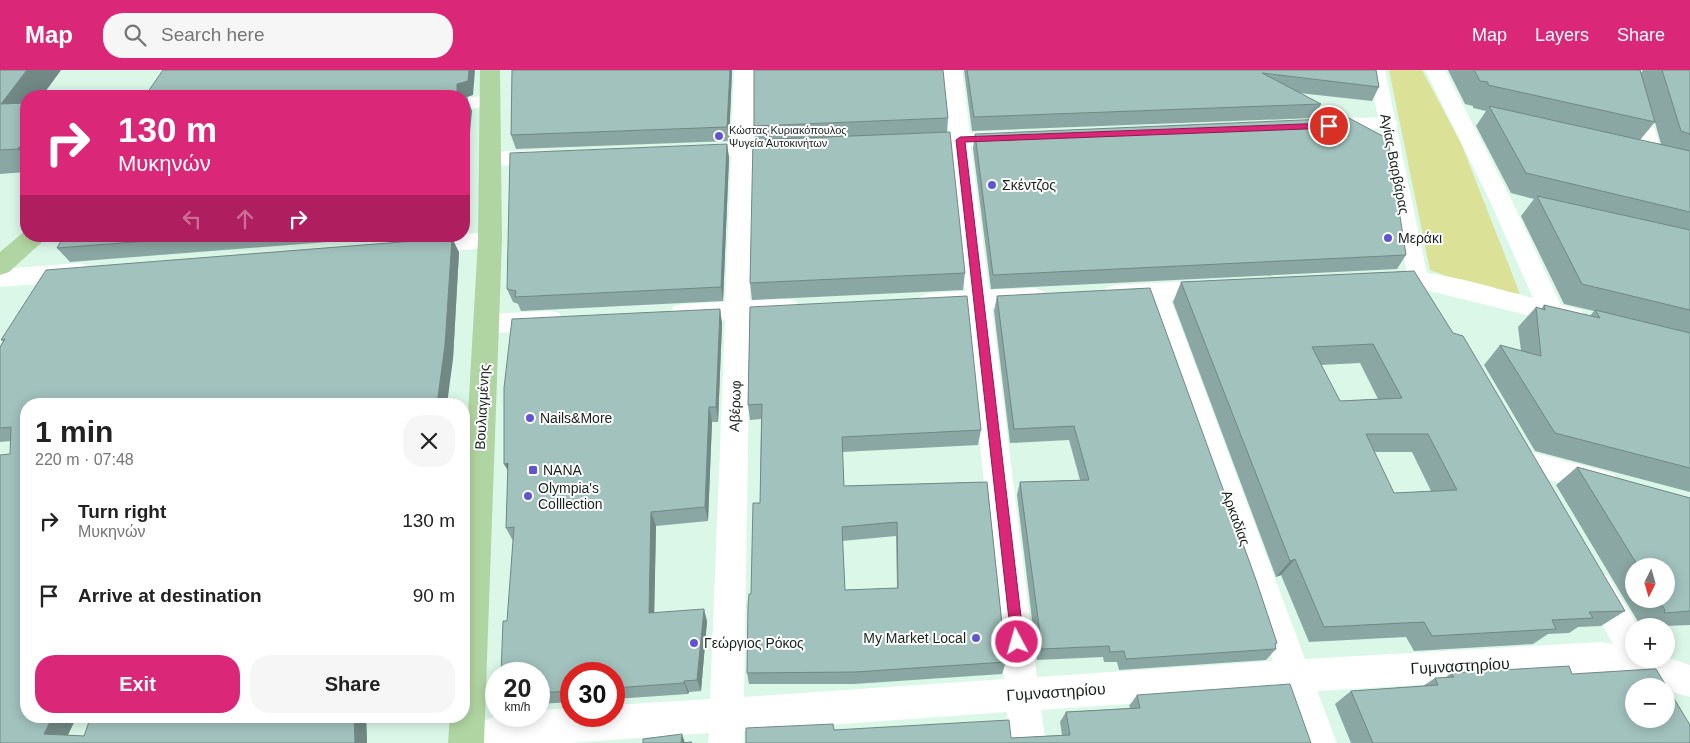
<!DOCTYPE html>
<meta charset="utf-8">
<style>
body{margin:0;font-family:Arial,sans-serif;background:#f6f6f6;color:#222;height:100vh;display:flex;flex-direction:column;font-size:19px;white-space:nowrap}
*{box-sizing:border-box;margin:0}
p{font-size:16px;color:#767676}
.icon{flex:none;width:28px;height:28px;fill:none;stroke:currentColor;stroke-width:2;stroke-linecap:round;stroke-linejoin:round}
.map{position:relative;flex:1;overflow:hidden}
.sheet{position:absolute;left:20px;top:328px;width:450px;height:325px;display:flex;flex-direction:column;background:#fff;border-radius:20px;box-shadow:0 2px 12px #0003}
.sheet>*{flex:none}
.banner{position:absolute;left:20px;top:20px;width:450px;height:152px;border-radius:20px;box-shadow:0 2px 12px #0003;background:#db2777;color:#fff;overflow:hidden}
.needle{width:32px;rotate:185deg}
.buttons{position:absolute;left:1625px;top:488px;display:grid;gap:10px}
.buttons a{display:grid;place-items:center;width:50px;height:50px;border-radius:50%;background:#fff;box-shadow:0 2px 12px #0003;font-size:25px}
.speed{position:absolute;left:485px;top:592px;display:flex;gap:10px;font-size:25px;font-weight:700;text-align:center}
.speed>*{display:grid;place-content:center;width:65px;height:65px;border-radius:50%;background:#fff;box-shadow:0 2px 12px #0003;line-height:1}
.speed small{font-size:12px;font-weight:400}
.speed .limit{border:8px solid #d22;background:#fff;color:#111}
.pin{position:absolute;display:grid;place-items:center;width:42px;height:42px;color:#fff;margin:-21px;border:2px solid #fff;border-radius:50%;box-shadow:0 1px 5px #0007}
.me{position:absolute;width:55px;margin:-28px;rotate:354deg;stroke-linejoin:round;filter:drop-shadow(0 0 4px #0008)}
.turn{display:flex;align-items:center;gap:18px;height:105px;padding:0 15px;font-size:22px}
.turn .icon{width:65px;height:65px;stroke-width:2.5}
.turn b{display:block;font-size:35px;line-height:42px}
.lanes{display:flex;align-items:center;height:48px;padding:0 15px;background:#0003;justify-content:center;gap:25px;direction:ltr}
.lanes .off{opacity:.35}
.round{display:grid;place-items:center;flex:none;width:52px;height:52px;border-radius:20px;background:#f6f6f6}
.headline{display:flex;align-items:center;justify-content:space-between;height:85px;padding:0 15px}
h1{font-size:30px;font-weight:700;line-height:38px}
.button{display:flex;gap:10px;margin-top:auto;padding:10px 15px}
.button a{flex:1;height:58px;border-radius:20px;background:#db2777;color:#fff;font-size:20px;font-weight:700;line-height:58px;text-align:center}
.button a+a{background:#f6f6f6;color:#222}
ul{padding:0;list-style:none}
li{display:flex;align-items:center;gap:15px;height:75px;padding:0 15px}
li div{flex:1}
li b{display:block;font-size:19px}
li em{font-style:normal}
header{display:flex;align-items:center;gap:30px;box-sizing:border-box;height:70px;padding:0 25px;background:#db2777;color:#fff}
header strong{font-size:24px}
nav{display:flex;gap:28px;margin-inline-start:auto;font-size:18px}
.search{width:350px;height:45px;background:#f6f6f6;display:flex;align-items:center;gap:12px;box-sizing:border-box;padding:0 18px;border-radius:20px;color:#767676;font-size:19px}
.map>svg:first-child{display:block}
.green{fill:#dbe196}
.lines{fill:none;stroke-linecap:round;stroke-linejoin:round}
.pedestrian{fill:#fff;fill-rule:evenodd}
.minor{fill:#fff;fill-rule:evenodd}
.primary{fill:#b1d5a2;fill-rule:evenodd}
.wall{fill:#8ba7a3;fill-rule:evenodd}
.shaded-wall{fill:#718884}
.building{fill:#a2c2bd;stroke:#718884;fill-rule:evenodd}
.route{fill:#db2777;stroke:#8e194d}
.poi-dot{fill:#6155ce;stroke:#fff;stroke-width:2}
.labels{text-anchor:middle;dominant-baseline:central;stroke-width:4;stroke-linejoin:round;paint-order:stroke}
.far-poi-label{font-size:11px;fill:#18221d;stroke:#fff;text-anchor:start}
.street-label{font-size:14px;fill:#18221d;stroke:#fff}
.poi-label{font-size:14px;fill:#18221d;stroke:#fff;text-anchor:start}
.near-street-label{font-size:16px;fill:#18221d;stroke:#fff}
</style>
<header>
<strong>Map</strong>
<div class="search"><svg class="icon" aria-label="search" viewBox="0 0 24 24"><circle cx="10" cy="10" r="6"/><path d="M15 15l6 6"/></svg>Search here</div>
<nav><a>Map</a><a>Layers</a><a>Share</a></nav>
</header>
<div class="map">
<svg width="1690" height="673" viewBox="0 0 1690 673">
<rect width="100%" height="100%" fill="#dbf7e8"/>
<path class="green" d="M1389,0H1422L1461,73L1520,224L1479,218L1430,200Z"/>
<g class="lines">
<path class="pedestrian" d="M1369,0H1385L1428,209L1425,214L1418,216L1411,214L1408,209Z"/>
<path class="minor" d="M734,0H754L753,72L791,70L799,72L802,77L799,82L753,85L750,230L787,229L796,231L800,238L796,245L787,247L750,249L744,627L1004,609L966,239L930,241L921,238L917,232L921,226L930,223L965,221L950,77L914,79L906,77L903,72L906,67L949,64L942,0H962L970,63L1011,61L1019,63L1022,68L1019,73L971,76L989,220L1034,218L1043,221L1047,227L1043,233L1034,236L992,238L1037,607L1273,591L1146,231L1115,233L1106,230L1103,224L1106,218L1115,215L1214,210L1223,213L1226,219L1223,225L1214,228L1171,230L1305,589L1601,572L1613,574L1580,515L1585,505L1596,501L1607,505L1638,556H1634V589H1666V587L1690,595V627L1666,620V616H1656L1601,604L1317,621L1337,673H1301L1284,623L1041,640L1046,673H1010L1007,642L744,661V673H708L709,663L568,673H453L459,661L496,646H539V640L571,638V646H614V635L710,629L725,250L683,252L674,250L670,243L674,236L683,234L725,232L731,86L692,88L684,86L681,81L684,76L731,73Z
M1425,0H1445L1512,131L1561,235L1581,240L1585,247L1581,254L1572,256L1418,218L1382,220L1373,217L1370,211L1373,205C1418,192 1487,217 1533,228L1490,131Z
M1618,0H1638L1663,88L1660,93L1652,95L1644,93L1641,88Z
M490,25L497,27L500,31L497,35L464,40V28Z
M1387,47L1394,48L1398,53L1394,58L1324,63L1317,61L1313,56L1317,51L1324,49Z
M547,80L555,82L558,87L555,92L547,94L491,96L483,94L480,89L483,84L491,82Z
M490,162L498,164L502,170L498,176L490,178L417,184L409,182L405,176L409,170L435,166H464V164Z
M80,193L89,196L92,202L89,208L80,211L0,217V199Z
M550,241L559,243L563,250L559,257L550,259L486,264L477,261L473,254L477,247L486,244Z
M1524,380L1604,401L1614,404L1619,413L1614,422L1604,425L1514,400L1510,392L1514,384Z"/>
<path class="primary" d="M480,0H500L502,170L484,673H448L450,646H464V414L478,170Z
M26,160V166H46L42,172L9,202L0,205V182Z"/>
</g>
<path class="wall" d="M0,0H61L42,26H26V102L0,104Z
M512,0H732L729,71L516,79L511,65Z
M964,0H1376L1379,17L1372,31L1299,23L1321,34L1314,48L972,61Z
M1448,0H1640L1641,3L1643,0H1690V422L1535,381L1484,295L1500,275L1521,281L1518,257L1536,237L1541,239L1544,235L1590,246L1594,241L1564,234L1521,146L1534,129L1511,123L1476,56L1486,41L1473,38V36L1465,34ZM1651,38L1661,74L1640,70L1655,52Z
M948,48L947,62L965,203L963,220L752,230L750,213L755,70L754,56Z
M975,64L1406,185L1397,199L991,219L973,78Z
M727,74L729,88L723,231L521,241L518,234L513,232L507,219Z
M64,166H404L70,192L57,178Z
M459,182L453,289L26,334V646H77L68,665L84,666L91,646H366L367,673H0L11,371L0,372V277L3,271L1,270Z
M1414,201L1625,541L1601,556L1578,557L1569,563L1548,564L1533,574L1414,581L1406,567L1309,572L1281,505L1276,507L1173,232L1181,212ZM1360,293L1378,329L1340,331L1321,295ZM1374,382H1412L1431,421L1394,423Z
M997,226L1277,573L1275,575L1276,579L1266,590L1119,600L1117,592H1104L1103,587L1037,590L1017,425L1020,412L1080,410L1069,370L1010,373L994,241Z
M750,237L981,360L978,375L842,382L844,416L987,412L1006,592L1002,604L854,614H749L747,603L751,524L760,433L761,349L750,350L748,335ZM896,466L897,518L845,520L842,471Z
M720,239L722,254L718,352H712L708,451L656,456L654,542L707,551L701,621L689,622L688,624L614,629V604H571V632L539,634V604L507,551L513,471L506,458L508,401Z
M1577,397L1690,428V555L1666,556H1639L1640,555L1556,415ZM1634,496H1666V529H1634Z
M1451,603L1572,604L1690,673H1351L1335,634L1351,621L1423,616L1435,608H1445Z
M1137,625L1311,673H746L834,660L1011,668L1062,665L1060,652L1066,642L1130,638L1129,636Z"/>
<path class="shaded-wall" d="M27,0H61L42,26H26V48L1,34Z
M469,0H475L473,25L467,27L472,41L464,128V26H457V14Z
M730,0H732L729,71L727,57Z
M26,68V88L18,79Z
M727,74L729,88L723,231L721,217Z
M452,168L459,182L453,289L447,334H437Z
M720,239L722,254L718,352L716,337Z
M709,337L712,352L708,451L705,437Z
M508,393L512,408L504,394Z
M651,442L656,456L654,555L649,543Z
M1295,489L1281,505L1276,507L1290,491Z
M704,539L707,551L701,621L697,610Z
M684,611L689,622L688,624L684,613Z
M53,646H77L64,673L44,664Z
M354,646H366L367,673H355Z
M682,664L685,673H681Z"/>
<path class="building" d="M0,0H27L1,34L26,33V68L18,79L0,80Z
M163,0H469L468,11L457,14V26H145Z
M512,0H730L727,57L511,65Z
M754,0H943L948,48L754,56Z
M967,0H1376L1379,17L1262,3L1321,34L974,47Z
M1474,0H1640L1655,52L1488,15V12L1480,11Z
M1662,0H1690V64L1681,61Z
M464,27H467L464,55Z
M1489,36L1690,81V142L1526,103Z
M1349,48L1388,69L1406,185L993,205L975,64Z
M950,62L965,203L750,213L753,70Z
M727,74L721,217L515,227L516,221L507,219L510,83Z
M1537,126L1690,160V240L1582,214Z
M64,166H212L57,178Z
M452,168L445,275L437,334H26V646H53L44,664L84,666L91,646H354L355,673H0V385L10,384L11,357L0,358V277L5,269L1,270L46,200Z
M1414,201L1453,263L1463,266L1625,541L1589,542L1593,548L1552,550L1556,559L1432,566L1424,552L1324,557L1295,489L1290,491L1181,212ZM1373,274L1402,328L1340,331L1312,277ZM1366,364H1428L1457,420L1394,423Z
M1150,218L1255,507L1277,573L1275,574L1276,579L1126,589L1124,581L1110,582L1109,576L1042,579L1020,412L1089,410L1074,356L1014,359L997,226Z
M967,226L981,360L842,367L844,416L987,412L1006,592L855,602L747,603L748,535L749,524H751L753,433H760L762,334L748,335L750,237ZM897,452L898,518L845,520L842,457Z
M1544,235L1600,248L1595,240L1690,263V398L1555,363L1500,275L1541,286L1536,237L1545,240Z
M720,239L716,337H709L705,437L651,442L649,543L704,539L697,610L684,611V613L614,618V604H571V621L539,623V604H501L503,551H507L514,457L506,458L508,393L504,394V318L512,249Z
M1577,397L1690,428V541L1664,543L1665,540L1658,529H1666V496H1638Z
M1569,596L1572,604L1653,599H1656L1690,655V673H1373L1351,621L1438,615L1435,608L1454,607L1451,603ZM1634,616H1666V649H1634Z
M1290,614L1311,673H746V658L833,654L834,660L1009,650L1011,668L1070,665L1066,642L1140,638L1137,625Z
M682,664L681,673L692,672L691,673H643V669Z"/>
<path class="route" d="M1329,53L1333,56L1332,58L965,72L1024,572L1022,577L1017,579L1012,577L956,70L960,67Z"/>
<g class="poi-dot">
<circle cx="719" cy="66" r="5"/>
<circle cx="992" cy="115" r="5"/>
<circle cx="1388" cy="168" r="5"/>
<circle cx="530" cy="348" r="5"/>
<rect x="528" y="395" width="10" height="10" rx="2.5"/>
<circle cx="528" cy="426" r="5"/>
<circle cx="976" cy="568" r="5"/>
<circle cx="694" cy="573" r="5"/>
</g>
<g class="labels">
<g class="far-poi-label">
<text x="729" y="60">Κώστας Κυριακόπουλος<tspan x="729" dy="13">Ψυγεία Αυτοκινήτων</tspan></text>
</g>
<g class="street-label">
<text transform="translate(1395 94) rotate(79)">Αγίας Βαρβάρας</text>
<text transform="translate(735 336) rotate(-88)">Αβέρωφ</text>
<text transform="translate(482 337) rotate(-87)">Βουλιαγμένης</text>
<text transform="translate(1236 448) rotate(70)">Αρκαδίας</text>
</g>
<g class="poi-label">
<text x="1002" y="115">Σκέντζος</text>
<text x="1398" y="168">Μεράκι</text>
<text x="540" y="348">Nails&amp;More</text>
<text x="543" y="400">ΝΑΝΑ</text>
<text x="538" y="418">Olympia's<tspan x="538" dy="16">Colllection</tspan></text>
<text x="966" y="568" text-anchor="end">My Market Local</text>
<text x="704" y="573">Γεώργιος Ρόκος</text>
</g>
<g class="near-street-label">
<text transform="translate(1460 596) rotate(-3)">Γυμναστηρίου</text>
<text transform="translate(1056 622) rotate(-4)">Γυμναστηρίου</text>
</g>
</g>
</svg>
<div class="buttons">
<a><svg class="needle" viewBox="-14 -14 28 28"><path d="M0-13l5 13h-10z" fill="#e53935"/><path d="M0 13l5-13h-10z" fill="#767676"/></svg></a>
<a>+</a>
<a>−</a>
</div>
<div class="speed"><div>20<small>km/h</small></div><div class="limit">30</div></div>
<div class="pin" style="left:1329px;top:56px;background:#d93025"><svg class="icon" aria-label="arrive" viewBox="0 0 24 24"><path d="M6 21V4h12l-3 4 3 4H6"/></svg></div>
<svg class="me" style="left:1017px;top:572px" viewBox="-20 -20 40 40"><circle r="17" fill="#db2777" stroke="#fff" stroke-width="3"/><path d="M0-11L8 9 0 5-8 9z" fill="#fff"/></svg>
<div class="banner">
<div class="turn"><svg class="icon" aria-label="right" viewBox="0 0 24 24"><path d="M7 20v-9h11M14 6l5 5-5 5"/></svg><div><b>130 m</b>Μυκηνών</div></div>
<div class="lanes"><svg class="icon off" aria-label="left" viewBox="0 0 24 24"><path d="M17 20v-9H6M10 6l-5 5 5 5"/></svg><svg class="icon off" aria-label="ahead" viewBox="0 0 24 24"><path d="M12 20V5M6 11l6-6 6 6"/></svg><svg class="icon" aria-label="right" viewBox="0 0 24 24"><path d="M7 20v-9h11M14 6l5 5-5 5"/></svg></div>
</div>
<section class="sheet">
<div class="headline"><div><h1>1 min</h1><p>220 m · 07:48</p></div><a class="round"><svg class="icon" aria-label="close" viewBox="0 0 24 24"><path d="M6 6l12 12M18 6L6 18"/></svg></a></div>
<ul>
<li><svg class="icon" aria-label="right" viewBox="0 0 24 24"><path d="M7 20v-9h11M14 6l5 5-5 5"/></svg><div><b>Turn right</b><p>Μυκηνών</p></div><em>130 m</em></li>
<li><svg class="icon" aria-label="arrive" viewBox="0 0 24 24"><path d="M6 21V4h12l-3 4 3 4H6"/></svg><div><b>Arrive at destination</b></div><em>90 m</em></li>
</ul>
<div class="button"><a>Exit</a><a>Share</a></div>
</section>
</div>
